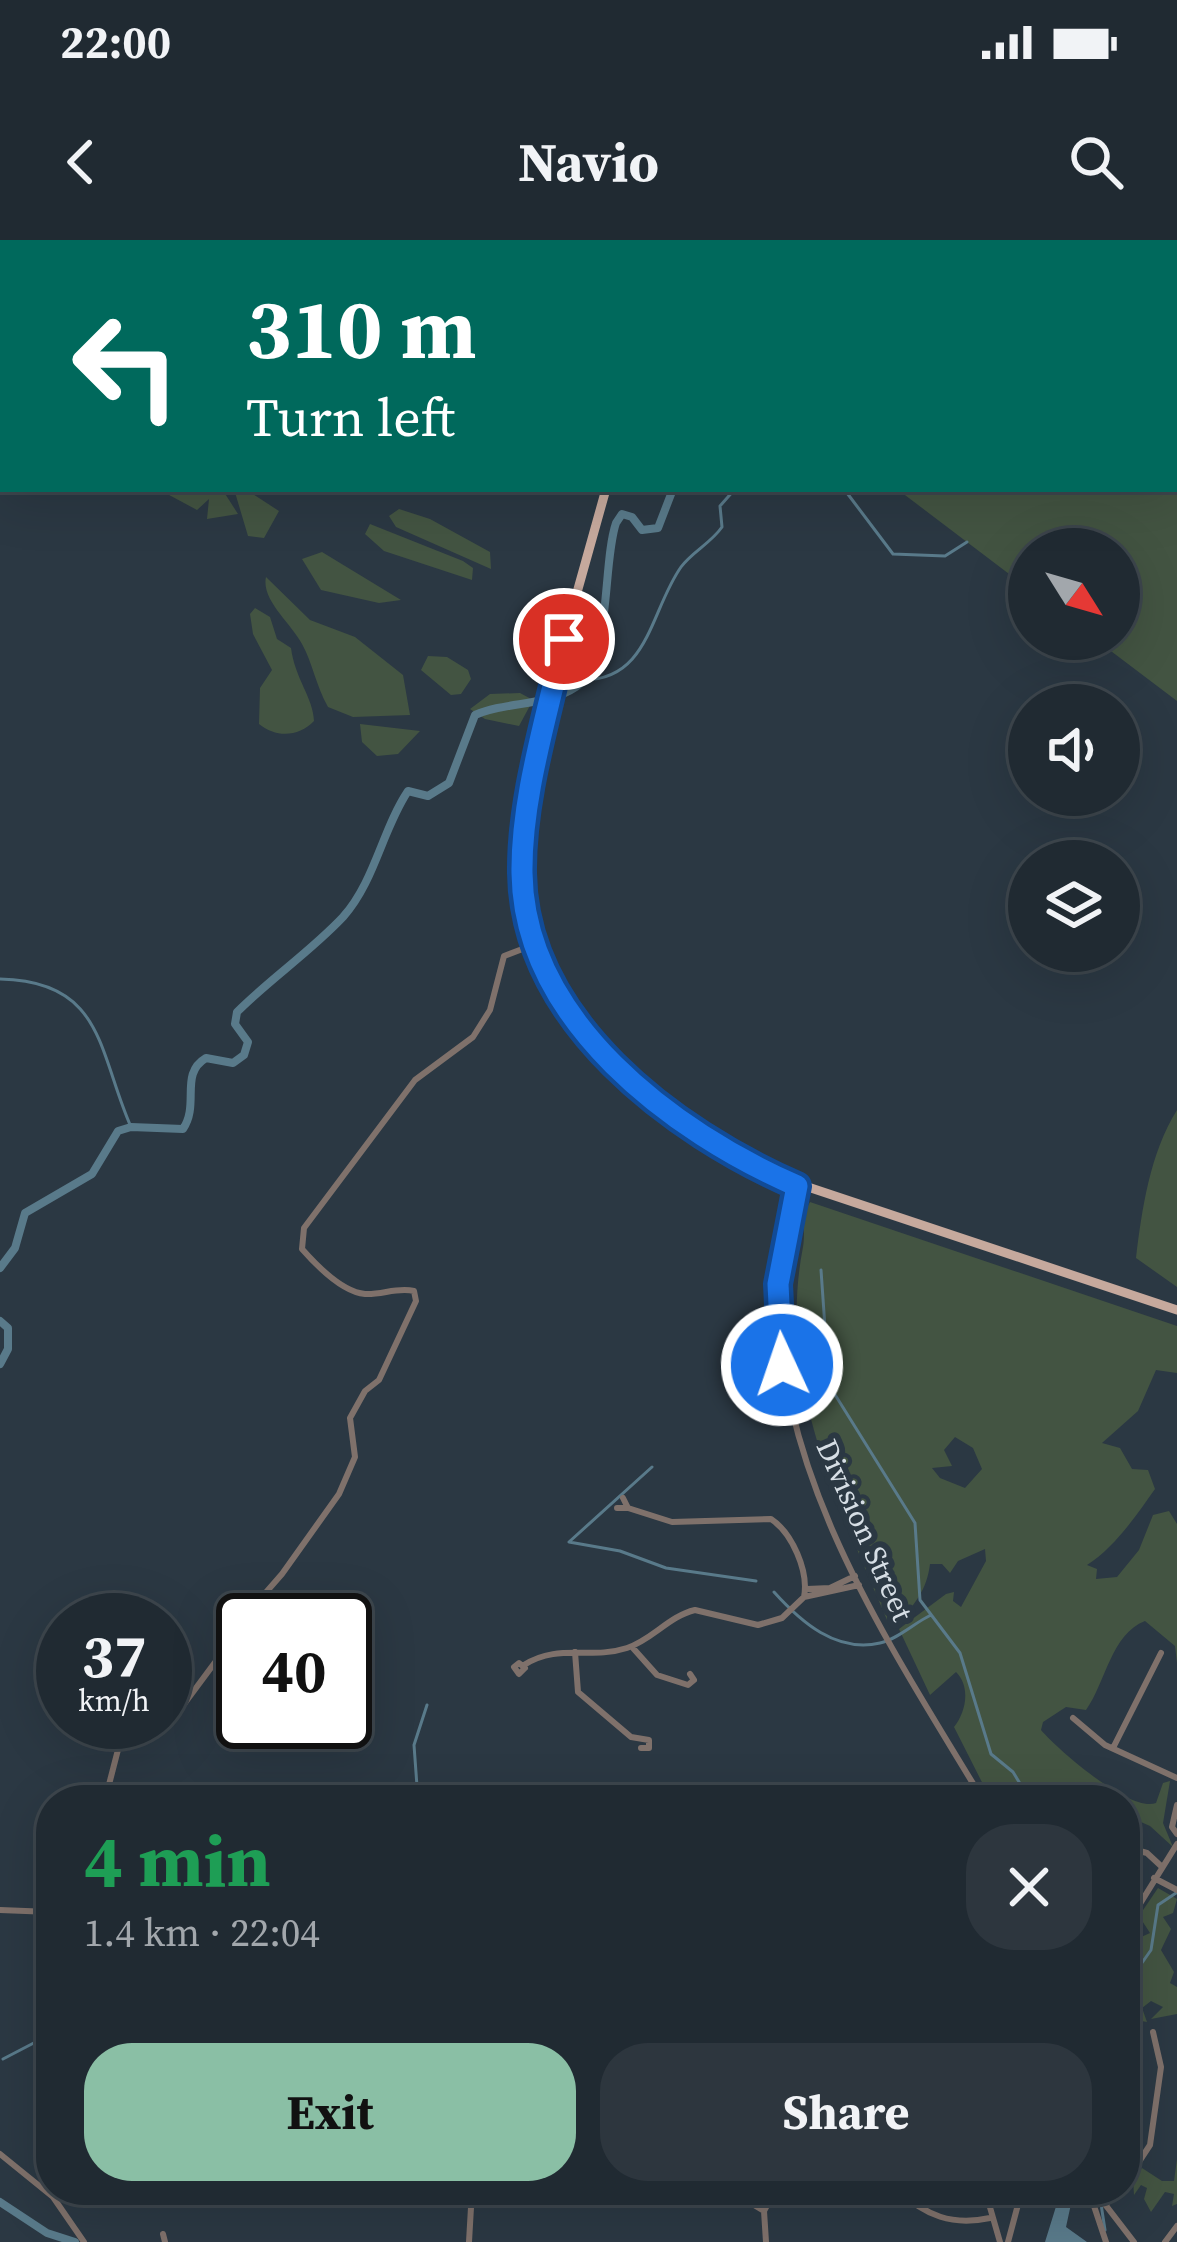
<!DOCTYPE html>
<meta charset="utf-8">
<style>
body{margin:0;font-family:"Source Serif 4",serif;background:#2d363e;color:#f1f3f6;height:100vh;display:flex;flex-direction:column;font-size:45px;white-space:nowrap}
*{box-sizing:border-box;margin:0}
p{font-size:39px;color:#a2a7ac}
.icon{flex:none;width:66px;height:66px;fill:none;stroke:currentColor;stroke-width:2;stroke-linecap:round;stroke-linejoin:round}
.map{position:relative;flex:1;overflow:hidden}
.panel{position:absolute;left:36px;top:1545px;width:1104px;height:420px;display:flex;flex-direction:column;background:#202a32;border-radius:48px;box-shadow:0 12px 48px #0002,0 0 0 3px #3d464d}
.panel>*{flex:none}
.top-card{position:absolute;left:0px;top:0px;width:1179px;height:252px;box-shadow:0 12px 48px #0002,0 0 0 3px #3d464d;background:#00695c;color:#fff;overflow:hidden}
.needle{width:78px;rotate:127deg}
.controls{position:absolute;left:1008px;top:288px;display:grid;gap:24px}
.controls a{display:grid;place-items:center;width:132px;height:132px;border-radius:50%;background:#202a32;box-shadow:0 12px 48px #0002,0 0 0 3px #3d464d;font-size:60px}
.speed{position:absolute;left:36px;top:1353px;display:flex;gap:24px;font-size:60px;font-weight:700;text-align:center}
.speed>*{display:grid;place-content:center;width:156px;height:156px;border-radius:50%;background:#202a32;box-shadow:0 12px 48px #0002,0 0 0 3px #3d464d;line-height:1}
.speed small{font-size:30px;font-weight:400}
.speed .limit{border:6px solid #111;border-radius:18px;background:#fff;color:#111}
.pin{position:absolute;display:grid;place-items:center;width:102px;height:102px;color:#fff;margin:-51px;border:6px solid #fff;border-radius:50%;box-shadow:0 3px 12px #0007}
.me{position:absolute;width:132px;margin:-66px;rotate:357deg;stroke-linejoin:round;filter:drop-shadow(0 0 9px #0008)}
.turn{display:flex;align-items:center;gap:42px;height:252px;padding:0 48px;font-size:54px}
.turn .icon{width:156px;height:156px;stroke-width:2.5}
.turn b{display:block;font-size:84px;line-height:102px}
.round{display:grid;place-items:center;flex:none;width:126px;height:126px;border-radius:48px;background:#2d363e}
.headline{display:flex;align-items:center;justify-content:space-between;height:204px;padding:0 48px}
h1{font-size:72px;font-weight:700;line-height:90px;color:#1e9e55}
.button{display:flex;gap:24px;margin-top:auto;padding:24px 48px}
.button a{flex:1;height:138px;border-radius:48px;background:#8abfa5;color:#111;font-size:48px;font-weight:700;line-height:138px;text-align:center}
.button a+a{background:#2d363e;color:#f1f3f6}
.status{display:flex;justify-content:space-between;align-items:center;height:84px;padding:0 60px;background:#202a32;direction:ltr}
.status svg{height:33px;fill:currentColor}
header{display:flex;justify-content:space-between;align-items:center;height:156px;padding:0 48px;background:#202a32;font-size:54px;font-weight:700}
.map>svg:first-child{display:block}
.green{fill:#435442;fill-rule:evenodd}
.water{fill:#597a8a}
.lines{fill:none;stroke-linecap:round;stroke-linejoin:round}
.stream{stroke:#597a8a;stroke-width:3}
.river{stroke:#597a8a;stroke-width:8}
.minor{stroke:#7f716b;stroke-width:6}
.major{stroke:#c6a99d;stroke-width:9}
.route-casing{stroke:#114b97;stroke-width:30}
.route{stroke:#1a73e8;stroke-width:21}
.labels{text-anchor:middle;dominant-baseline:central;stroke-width:12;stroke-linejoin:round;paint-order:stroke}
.street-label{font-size:30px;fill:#d6dee5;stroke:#2b3843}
</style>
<div class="status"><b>22:00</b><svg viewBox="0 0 49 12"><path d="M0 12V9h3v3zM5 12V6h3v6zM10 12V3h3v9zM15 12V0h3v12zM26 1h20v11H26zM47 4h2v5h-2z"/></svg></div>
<header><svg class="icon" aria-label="back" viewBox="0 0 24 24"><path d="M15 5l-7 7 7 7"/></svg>Navio<svg class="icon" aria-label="search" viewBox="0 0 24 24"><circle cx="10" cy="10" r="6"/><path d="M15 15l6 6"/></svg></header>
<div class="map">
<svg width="1177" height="2002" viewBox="0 0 1177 2002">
<rect width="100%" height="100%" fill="#2b3843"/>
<path class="green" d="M768,0H1177V461L1095,399H1119V309H1029V349L897,249H1176V3Z
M158,249H222L238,274L207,279L209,259L197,270Z
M234,249H245L279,271L264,298L248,296Z
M399,269L430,279L490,312L491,329L396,287L389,276Z
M370,284L463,321L473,328L472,340L384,311L365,294Z
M322,312L401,360L379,363L321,350L302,319Z
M266,337L310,380L355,397L403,435L410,475L353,477L328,467C316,446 313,424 302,404C291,383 261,360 266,337Z
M255,368L270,377L277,399L291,408C295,439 313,457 314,481C299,497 276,498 259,484L260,448L272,430L253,394L250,374Z
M428,416L447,417L468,430L471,439L461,454L451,455L421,430Z
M520,453L533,460L519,486L485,479L470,469L490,454Z
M360,484L420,491L398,514L377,516L362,502Z
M1177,870V1047L1136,1018C1142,969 1150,913 1177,870Z
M810,962L1177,1086V1133L1156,1130L1138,1171L1102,1203L1120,1208L1132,1229L1148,1230L1155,1249C1136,1276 1114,1308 1087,1325L1097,1329L1096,1339L1117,1337L1139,1310L1153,1275L1169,1271L1177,1284V1423L1175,1406L1145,1381C1111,1394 1106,1442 1086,1470L1066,1467L1043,1482L1041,1490C1059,1511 1131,1573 1156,1563L1163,1543L1170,1541L1163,1583L1173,1607L1150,1586L1125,1575V1560H991L954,1487C966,1472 971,1447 956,1432L930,1455L899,1389L946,1354L954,1352L953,1361L961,1367L986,1321L985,1309L958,1321L950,1333L942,1324H930C927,1349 915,1365 897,1383L887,1380C836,1258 777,1140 803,1007C806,990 800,978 810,962ZM955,1197L973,1208L982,1229L965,1248L940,1238L932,1228L952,1226L944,1210Z
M1158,1648L1177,1659L1173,1673L1163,1677L1171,1689L1161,1710L1174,1732L1170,1743L1177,1747V1774L1151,1779L1163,1767L1151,1761L1142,1768L1147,1782L1131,1779C1126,1815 1156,1854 1125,1885V1737L1143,1706L1139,1698L1150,1693L1139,1676Z
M1177,1919V1964L1172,1966L1174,1954L1165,1952L1151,1972L1144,1959L1147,1948L1141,1945L1134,1955L1133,1938L1142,1928L1162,1941H1174Z"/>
<path class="water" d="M1055,1950H1069L1064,1953L1071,1964L1066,1987L1087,2002H1045L1058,1960Z"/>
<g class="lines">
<path class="stream" d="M844,249L893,314L945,316L967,302
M582,440C649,441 650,371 681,327C692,312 711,303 722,287L720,266L735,249
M0,739C104,741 98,812 131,887
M821,1030L829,1145L915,1283L920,1360L960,1413L991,1514L1013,1532L1030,1560
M652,1227L569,1302L620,1311L666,1328L756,1341
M774,1352C801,1382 836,1413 880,1403C898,1399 914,1383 931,1375
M418,1560L414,1505L427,1465
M1125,1747L1151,1710L1158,1665L1176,1653
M1125,1789L1134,1836L1125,1876
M3,1819L51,1794
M1101,1964L1105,1990"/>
<path class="river" d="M766,3L768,0
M0,1028L15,1008L25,973L92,934L118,891L131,887L183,889C200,864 179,834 206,818L233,823L244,815L248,802L235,784L237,772C271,738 310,712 343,677C375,641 382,590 408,551L428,556L449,543L475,475C506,461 546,467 576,447C612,423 602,324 616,283L622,274L632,277L642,290L658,288L673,249
M0,1081L8,1088V1109L0,1124
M0,1962L47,1993L75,2002"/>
<path class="minor" d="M797,946C789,979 779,1012 778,1045C774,1235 889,1404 983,1560
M617,1268H628L623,1258
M628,1268L672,1282L771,1279C792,1293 809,1331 804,1357
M807,1349L830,1348L855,1336
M632,1407L657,1435L688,1445L694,1440L690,1434
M575,1412L578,1452L631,1497L649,1500V1508H641
M519,1423L525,1428L519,1434L514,1427Z
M524,1425C558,1403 590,1420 627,1408C652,1400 669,1376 695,1370L758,1385L782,1378L804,1357L859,1345
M1073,1478L1105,1505L1177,1538
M1113,1508L1161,1413
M105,1560L120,1502L128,1495L167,1487L216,1421L226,1398L282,1334L339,1254L355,1217L350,1178L365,1151L379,1140L416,1061L414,1051C397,1047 382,1055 365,1054C342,1052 317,1026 302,1009L304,988L415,840L473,797L490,770L504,716L533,705
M1177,1565L1172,1587L1177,1594
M1125,1607L1147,1613L1161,1626
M1154,1638L1177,1650
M0,1670L51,1672
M1125,1688L1177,1604
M0,1914L53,1957L84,2002
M1125,1943L1150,1905L1161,1827L1153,1792
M546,1950H551
M634,1950L662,1960L711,1950
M729,1950L764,1971
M898,1950C926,1976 952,1986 990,1978
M985,1950L1000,2002
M1094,1950L1134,2002
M1099,1958L1093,1963L1106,2002
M385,1963L395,1950
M1105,1965L1120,1950
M163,1994L165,2002
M469,2002L472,1950
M766,2002L764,1971L775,1950
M1008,2002L1020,1957
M1165,2002L1177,1986"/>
<path class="major" d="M589,0L592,3
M26,3L34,0
M0,14L3,13
M606,249L564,399L523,607L530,694L563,765L590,798L667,868L766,933L1177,1070"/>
</g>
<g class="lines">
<defs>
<path id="route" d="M564,399C548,474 521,556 522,633C524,781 673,892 797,946L778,1044L782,1125"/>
</defs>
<use href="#route" class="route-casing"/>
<use href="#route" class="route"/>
</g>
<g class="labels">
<g class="street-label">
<text transform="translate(865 1290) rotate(66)">Division Street</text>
</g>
</g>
</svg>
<div class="controls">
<a><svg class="needle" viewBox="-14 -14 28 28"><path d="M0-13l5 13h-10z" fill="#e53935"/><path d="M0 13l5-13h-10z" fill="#a2a7ac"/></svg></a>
<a><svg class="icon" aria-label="sound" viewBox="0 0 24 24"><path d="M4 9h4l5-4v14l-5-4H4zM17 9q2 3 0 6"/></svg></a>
<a><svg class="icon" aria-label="layers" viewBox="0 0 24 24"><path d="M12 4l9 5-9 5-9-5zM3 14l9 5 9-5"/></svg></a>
</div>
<div class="speed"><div>37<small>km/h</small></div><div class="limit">40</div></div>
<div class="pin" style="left:564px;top:399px;background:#d93025"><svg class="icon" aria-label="arrive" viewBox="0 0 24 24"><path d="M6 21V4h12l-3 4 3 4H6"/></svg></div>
<svg class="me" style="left:782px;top:1125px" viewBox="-20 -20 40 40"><circle r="17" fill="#1a73e8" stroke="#fff" stroke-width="3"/><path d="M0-11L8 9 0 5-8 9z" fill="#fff"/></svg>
<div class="top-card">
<div class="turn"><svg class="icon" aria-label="left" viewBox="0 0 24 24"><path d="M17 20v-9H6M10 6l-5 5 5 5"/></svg><div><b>310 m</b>Turn left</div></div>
</div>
<section class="panel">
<div class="headline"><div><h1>4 min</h1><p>1.4 km · 22:04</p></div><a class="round"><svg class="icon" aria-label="close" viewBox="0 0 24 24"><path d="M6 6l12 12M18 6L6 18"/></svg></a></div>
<div class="button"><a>Exit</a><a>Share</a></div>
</section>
</div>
